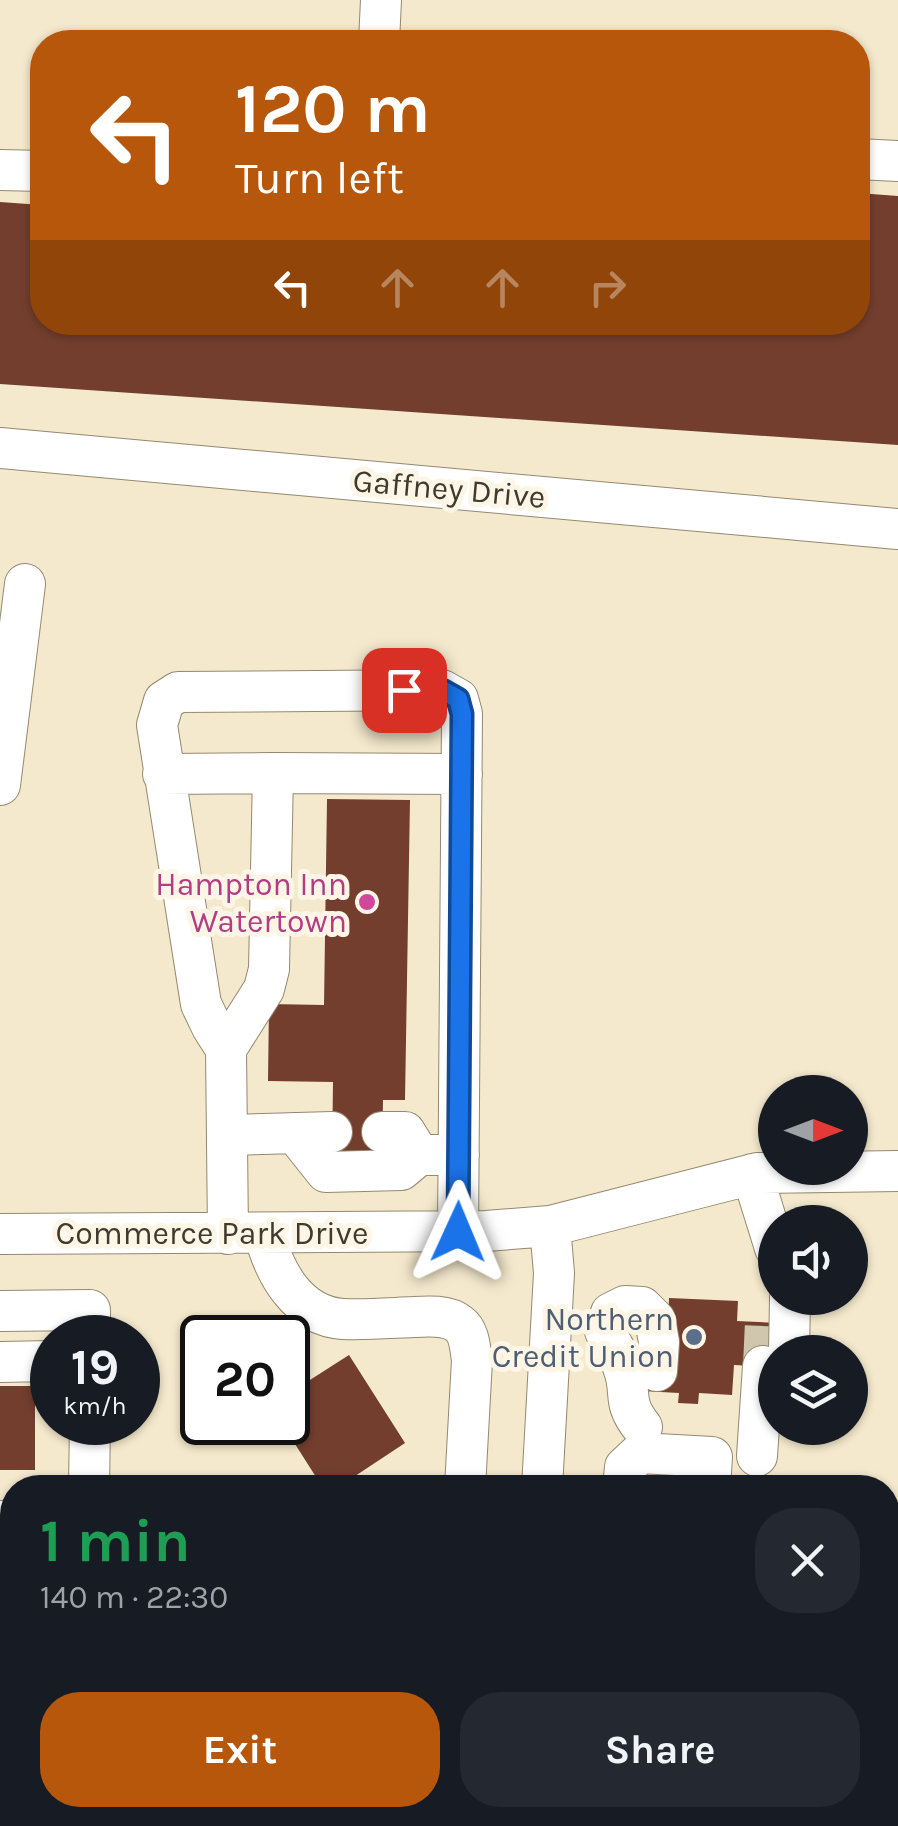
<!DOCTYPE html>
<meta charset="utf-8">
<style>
body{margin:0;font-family:Karla,sans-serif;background:#242831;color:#f1f3f6;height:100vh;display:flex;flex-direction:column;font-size:38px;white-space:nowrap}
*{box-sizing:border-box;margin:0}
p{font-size:32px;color:#9ea1a6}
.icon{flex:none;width:55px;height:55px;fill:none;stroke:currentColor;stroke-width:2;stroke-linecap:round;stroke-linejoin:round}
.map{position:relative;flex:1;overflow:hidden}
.sheet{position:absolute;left:0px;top:1475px;width:900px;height:352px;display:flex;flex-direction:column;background:#171b24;border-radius:40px 40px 0 0;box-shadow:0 2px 8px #0004}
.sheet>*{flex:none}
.guide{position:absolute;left:30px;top:30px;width:840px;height:305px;border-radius:40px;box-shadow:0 2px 8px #0004;background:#b6570b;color:#fff;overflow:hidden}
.needle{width:65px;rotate:90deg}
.fabs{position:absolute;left:758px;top:1075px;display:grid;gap:20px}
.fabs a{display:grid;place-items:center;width:110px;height:110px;border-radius:50%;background:#171b24;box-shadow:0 2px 8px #0004;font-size:50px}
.speed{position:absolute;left:30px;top:1315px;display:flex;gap:20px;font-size:50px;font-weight:700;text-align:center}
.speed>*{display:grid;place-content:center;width:130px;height:130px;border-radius:50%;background:#171b24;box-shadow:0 2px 8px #0004;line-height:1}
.speed small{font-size:25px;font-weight:400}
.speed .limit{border:5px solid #111;border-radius:15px;background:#fff;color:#111}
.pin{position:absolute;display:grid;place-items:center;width:85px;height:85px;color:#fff;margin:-42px;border-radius:20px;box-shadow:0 5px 15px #0006}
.me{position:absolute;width:110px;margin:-55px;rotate:1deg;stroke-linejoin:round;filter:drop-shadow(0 0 8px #0008)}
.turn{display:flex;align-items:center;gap:35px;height:210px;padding:0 40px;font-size:45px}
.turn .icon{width:130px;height:130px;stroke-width:2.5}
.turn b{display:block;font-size:70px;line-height:85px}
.lanes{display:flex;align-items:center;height:95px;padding:0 40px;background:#0003;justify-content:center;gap:50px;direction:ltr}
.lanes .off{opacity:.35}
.round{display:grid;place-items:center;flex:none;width:105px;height:105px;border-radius:40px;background:#242831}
.overview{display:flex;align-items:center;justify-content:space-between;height:170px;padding:0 40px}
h1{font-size:60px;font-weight:700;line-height:75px;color:#1e9e55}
.button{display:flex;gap:20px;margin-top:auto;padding:20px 40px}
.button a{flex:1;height:115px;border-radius:40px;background:#b6570b;color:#fff;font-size:40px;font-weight:700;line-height:115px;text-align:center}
.button a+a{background:#242831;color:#f1f3f6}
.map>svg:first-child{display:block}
.building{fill:#733e2d}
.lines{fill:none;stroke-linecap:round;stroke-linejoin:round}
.minor-tunnel{stroke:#d0c6ae;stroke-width:40;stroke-dasharray:40 20;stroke-linecap:butt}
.minor-casing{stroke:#948970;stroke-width:42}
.minor{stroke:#fff;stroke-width:40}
.route-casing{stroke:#114b97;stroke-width:25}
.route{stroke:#1a73e8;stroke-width:18}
.hotel-dot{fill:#d1479c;stroke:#fdf6e6;stroke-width:4}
.service-dot{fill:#5c6f8a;stroke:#fdf6e6;stroke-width:4}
.labels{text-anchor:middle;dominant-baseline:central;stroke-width:10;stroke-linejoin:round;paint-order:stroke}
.street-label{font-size:32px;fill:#403b30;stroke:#fdf6e6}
.hotel-label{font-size:32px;fill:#b23c85;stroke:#fdf6e6;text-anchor:end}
.service-label{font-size:32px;fill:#4e5e75;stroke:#fdf6e6;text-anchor:end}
</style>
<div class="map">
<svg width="898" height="1826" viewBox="0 0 898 1826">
<rect width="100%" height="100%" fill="#f4e9cd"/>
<path class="building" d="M858,193L898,196V445L0,384V202L42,205V322H858Z
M327,799L410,800L405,1100H383L382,1159L332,1158L333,1082L268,1081L269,1004L324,1005Z
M669,1298L738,1301L737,1321L778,1323L775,1367L734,1365L732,1395L699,1393L698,1404L678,1403L679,1393L643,1391L666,1372Z
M349,1355L405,1443L337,1488H323L281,1422H288V1394Z
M0,1386H35V1470H0Z
M77,1815H190V1826H77Z
M713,1815H781V1826H712Z"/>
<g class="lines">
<path class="minor-tunnel" d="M763,1366L765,1322"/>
<defs>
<path id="minor" d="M379,42L381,0
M858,159L898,161
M0,170L42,171
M0,448L898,529
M163,774L273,773
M0,785L25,584
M226,1049L264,989L269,969L273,773L462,774
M382,1132H405L419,1155
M295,1133L326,1172L401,1170L419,1155H459
M228,1135L332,1132
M752,1174L775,1248
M264,1233C274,1272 297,1316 343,1319C366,1320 390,1318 414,1317C428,1316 448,1315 459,1324C470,1332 470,1349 472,1360L465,1488
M0,1234L486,1231L550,1226L757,1173L898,1171
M228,1234L226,1049L212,1027L201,1004L157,725L164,701L178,692L442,690L458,699L462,714L458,1232
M0,1311L90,1310V1338
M789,1352L790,1298
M0,1362L52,1361
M642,1427C621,1401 633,1393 623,1367C619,1354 610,1343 605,1331L611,1313L625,1306L642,1307L655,1320L659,1342L657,1371
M757,1456L763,1366
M89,1488L90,1422
M542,1488L554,1273L550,1226
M623,1488L625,1467L640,1453L712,1457L710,1488
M0,1521H12"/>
</defs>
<use href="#minor" class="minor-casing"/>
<use href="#minor" class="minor"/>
</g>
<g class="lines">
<defs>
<path id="route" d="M404,690H442L458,699L462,714L458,1232"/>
</defs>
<use href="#route" class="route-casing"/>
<use href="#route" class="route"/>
</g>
<circle class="hotel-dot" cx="367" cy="902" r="10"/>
<circle class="service-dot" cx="694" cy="1337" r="10"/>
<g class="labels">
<g class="street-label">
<text transform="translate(449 489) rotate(5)">Gaffney Drive</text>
<text x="212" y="1233">Commerce Park Drive</text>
</g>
<g class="hotel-label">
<text x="347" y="884">Hampton Inn<tspan x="347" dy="37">Watertown</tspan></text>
</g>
<g class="service-label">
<text x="674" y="1319">Northern<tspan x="674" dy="37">Credit Union</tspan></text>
</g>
</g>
</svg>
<div class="fabs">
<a><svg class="needle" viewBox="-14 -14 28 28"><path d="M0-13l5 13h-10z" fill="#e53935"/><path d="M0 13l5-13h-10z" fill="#9ea1a6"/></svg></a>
<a><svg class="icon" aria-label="sound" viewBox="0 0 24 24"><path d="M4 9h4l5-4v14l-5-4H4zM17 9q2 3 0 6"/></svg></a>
<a><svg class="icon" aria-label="layers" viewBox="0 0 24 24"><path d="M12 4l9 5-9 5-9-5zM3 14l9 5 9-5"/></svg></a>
</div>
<div class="speed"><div>19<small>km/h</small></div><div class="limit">20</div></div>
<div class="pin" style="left:404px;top:690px;background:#d93025"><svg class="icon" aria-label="arrive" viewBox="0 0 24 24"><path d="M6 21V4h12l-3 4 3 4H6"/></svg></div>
<svg class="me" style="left:458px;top:1232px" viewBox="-20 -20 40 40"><path d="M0-17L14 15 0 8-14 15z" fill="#1a73e8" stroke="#fff" stroke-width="4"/></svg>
<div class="guide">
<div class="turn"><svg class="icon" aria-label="left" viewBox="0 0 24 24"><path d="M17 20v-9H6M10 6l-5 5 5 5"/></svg><div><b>120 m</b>Turn left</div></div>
<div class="lanes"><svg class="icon" aria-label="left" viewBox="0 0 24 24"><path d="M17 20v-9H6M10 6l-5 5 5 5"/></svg><svg class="icon off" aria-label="ahead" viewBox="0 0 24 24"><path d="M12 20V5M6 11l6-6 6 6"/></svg><svg class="icon off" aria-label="ahead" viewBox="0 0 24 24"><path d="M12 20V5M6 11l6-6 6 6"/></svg><svg class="icon off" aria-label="right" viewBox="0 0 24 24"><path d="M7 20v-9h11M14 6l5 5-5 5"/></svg></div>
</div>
<section class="sheet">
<div class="overview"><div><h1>1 min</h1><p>140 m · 22:30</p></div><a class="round"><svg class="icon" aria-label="close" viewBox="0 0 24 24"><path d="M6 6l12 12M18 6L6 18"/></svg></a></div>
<div class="button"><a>Exit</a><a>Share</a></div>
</section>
</div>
